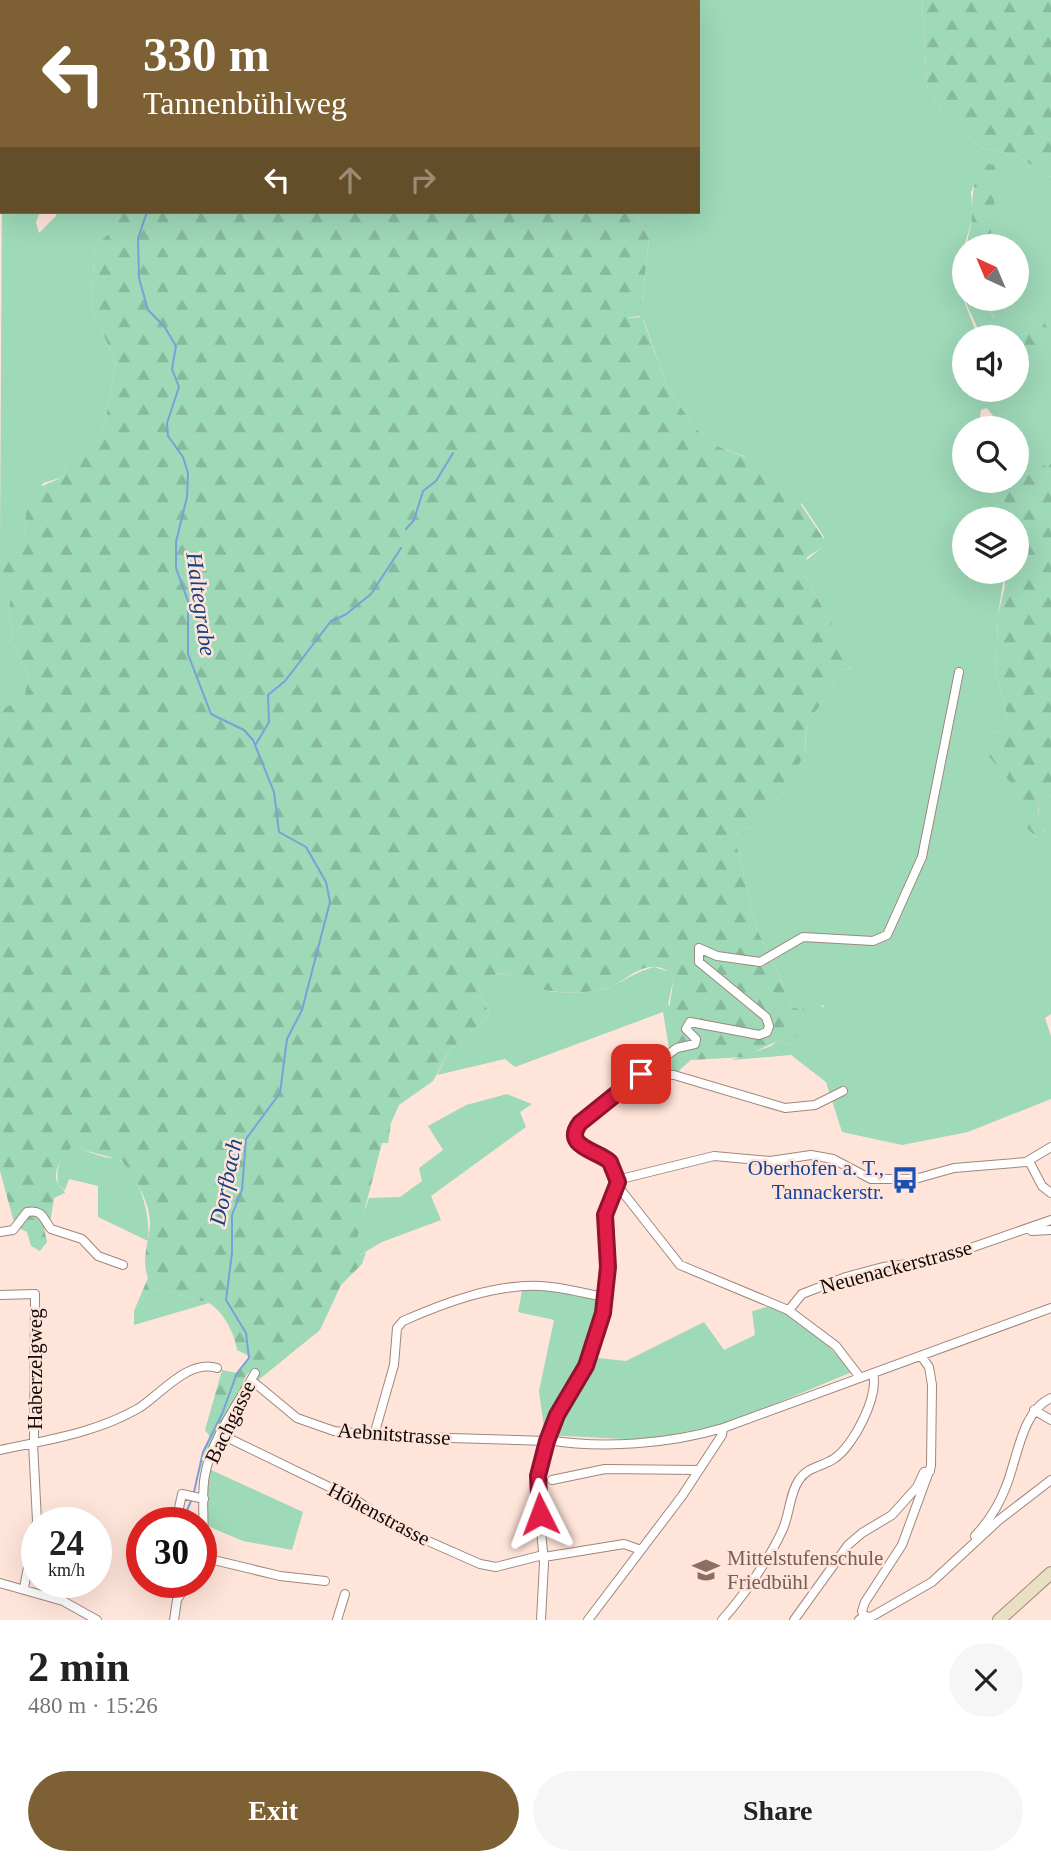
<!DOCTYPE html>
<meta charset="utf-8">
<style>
body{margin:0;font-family:Georgia,serif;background:#f6f6f6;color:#222;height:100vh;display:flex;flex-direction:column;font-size:26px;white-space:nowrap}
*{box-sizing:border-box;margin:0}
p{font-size:23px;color:#767676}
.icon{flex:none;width:38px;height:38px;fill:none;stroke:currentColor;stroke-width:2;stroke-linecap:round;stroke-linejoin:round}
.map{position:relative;height:1620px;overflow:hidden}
.side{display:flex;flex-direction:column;background:#fff;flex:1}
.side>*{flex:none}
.banner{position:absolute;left:0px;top:0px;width:700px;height:214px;box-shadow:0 7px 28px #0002;background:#7d6134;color:#fff;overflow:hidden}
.needle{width:46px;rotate:316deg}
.tools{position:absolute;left:952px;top:234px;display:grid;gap:14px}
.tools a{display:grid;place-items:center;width:77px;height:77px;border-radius:50%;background:#fff;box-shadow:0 7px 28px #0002;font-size:35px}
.speed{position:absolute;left:21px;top:1507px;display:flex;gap:14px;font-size:35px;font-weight:700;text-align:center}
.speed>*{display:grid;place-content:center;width:91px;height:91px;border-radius:50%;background:#fff;box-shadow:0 7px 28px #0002;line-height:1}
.speed small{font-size:18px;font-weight:400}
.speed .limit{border:10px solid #d22;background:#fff;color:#111}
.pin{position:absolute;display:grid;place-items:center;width:60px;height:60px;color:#fff;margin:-30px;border-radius:14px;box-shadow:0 4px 10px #0006}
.me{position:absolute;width:77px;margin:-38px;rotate:357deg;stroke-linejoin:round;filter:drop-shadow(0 0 5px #0008)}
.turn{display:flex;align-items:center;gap:24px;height:147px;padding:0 28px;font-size:32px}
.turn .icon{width:91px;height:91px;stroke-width:2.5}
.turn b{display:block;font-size:49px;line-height:60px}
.lanes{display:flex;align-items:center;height:66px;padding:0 28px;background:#0003;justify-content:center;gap:35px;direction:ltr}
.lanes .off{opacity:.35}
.round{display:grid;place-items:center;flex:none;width:74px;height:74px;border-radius:37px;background:#f6f6f6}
.summary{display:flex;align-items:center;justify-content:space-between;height:119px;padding:0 28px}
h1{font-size:42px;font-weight:800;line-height:52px}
.primary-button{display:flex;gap:14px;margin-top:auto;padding:14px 28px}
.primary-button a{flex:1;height:80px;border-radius:42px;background:#7d6134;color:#fff;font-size:28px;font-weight:800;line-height:80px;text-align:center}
.primary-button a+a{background:#f6f6f6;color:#222}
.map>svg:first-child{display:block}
.green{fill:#9ed9b8;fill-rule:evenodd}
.forest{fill:url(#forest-firs)}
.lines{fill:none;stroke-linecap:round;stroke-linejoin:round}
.stream{stroke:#7aa0d9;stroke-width:2}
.minor-casing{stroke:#9f877d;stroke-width:10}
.secondary-casing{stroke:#9f877d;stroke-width:14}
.minor{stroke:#fff;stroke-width:8}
.secondary{stroke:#e9e0c3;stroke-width:12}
.route-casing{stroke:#92132f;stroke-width:18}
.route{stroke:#e11d48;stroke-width:12}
.labels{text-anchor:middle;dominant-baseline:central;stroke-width:5;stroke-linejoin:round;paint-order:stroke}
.transit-label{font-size:21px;fill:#164399;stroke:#ffe4d9;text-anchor:end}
.street-label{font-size:21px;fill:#110906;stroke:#ffe4d9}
.education-label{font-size:21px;fill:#785e54;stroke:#ffe4d9;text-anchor:start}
.water-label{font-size:23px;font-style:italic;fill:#134286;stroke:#ffe4d9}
</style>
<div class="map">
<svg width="1051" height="1620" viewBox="0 0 1051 1620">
<defs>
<pattern id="forest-firs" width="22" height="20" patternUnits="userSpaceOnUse" patternTransform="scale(1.75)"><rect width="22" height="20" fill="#9ed9b8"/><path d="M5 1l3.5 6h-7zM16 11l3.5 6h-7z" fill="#87b99d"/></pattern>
</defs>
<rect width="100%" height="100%" fill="#ffe4d9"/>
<path class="green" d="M641,0H922L927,85L946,120L980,147L1017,156L1051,177V463L1047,470L1028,447L1017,441V429L995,428L990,423L994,417L987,408L981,410L978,429H964V481H993L997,520H964V572H1003L1004,577L998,615L996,674L1009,722L1002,731L987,735C992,766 1000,763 1015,787C1025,804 1022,822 1035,837L1045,832L1040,822L1038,804L1043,797L1051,795V1014L1045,1018L1051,1036V1099L968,1132L902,1145L842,1132L826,1082L791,1055L731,1060L771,1046L777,1041L788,1046L824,1006L813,999L801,1010L790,1006L779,974L757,930L735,839L737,833L754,826L782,795L805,749L807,722L827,697L840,670L853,668L855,654L836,632L803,573V563L821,548L824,537L803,505L764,477L744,456L719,447L695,428L667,386L644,321L639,316L626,318L642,304L649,239L635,212H698V2ZM980,172L993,192L988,247H1017V299H988L993,318L982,332L975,329L964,301V247L973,215L971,192ZM964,338H1017V390H964Z
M2,190V212H40L36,222L39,233L56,216V212H120L115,228L95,246L91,307L116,363L105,423L99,434L67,465L63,477L43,483L26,518L24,540L16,545H0Z
M0,587L10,597L9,620L16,650L28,674L26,696L0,711Z
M654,967L670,972L673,981L668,1004L686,1027L670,1054L663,1012L515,1067L505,1059L437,1075L449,1051L486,1019L489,1014L478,986L481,980C515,962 523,990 556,992C572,993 595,993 610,987C626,980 635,972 654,967Z
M507,1094L532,1104L520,1112L526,1127L431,1196L441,1220L382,1242L358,1256C351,1241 364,1214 369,1198L400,1197L422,1181L419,1168L443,1150L428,1126L466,1105Z
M72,1147C89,1150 100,1159 117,1158C140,1173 151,1216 148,1241L98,1217V1186L69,1179L65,1190L58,1184C56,1170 59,1155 72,1147Z
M523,1286L604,1297L589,1357L626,1361L704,1322L724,1350L755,1335L752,1311C757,1310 764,1307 769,1307C796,1309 836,1353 852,1372L729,1423L645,1440L545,1435L539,1391L554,1320L518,1312Z
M151,1287L209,1303L134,1325V1311Z
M207,1468L303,1512L292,1550L243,1541L205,1525Z"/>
<path class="forest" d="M102,0H641L101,2Z
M922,0H1051V177L1017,156L980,147L946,120L927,85Z
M988,164L994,165L997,174L990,244L988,247H967C967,236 972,225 972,214C973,197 971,175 988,164Z
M120,212H635L649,239L642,304L627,318L642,317L667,386L695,428L719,447L750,459L764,477L798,500L825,541L821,548L807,557L803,573C820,603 836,635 859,658L857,667L840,670L827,697L807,722L804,755L782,795L754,826L737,833L735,839L757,930L779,974L790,1006L801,1010L813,999L822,1001V1011L788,1046L777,1041L744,1057L691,1060L674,1075L644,1074L670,1054L686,1027L670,1013C667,999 681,976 664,969C643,960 626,981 610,987C591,994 559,994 540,989C512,981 513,965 481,980L478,986L489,1014L486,1019L449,1051L433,1081L399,1105L391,1123L388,1143H382L357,1239L358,1256L366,1252L362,1264L341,1285L320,1330L256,1382L255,1369C245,1372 241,1383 244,1393L206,1453L197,1478L203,1452L210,1437L205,1430L222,1370L237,1373L249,1356L237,1350C235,1334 223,1311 209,1303L151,1287L134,1311L148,1278C141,1259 149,1243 150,1224C151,1204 134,1175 121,1160L72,1147C63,1153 51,1173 58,1184C61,1187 64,1189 65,1193L54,1198L50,1223L44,1228L47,1242L40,1251L31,1246L27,1232L15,1226L0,1171V711L25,696L28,674L16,650L9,620L10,597L0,587V545H16L24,540L27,503L33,490L63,477L67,465L99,434L105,423L116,363L91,307L95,246L115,228Z
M964,299H988L993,319L980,333Z
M1036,316L1043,318L1048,331L1034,353L1027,355L1022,351L1028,335L1025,322Z
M1017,441L1036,454L1047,469L1051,463V795L1043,797L1038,804C1037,818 1046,827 1045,840L1040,841L1028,829L1015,788L983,749L987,735L1002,731L1009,722L996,674L998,615L1005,586L1003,572H1017V520H997L993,481H1017Z"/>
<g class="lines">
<path class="stream" d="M173,0L174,2
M209,2L210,0
M147,212L138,238L139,278L148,310L164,326L176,346L172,369L179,387L167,423L168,436L183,457L188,473L187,497L176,542V568L188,601V654L211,714L244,730L253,740L274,792L279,832L306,847L326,882L330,902L302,1010L287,1039L280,1093L246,1139L242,1190L232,1215V1253L226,1300L246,1333L249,1358L237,1373L222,1414L203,1452L194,1492
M406,529L414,520L423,491L436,481L453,453
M256,744L269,722L268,695L285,681L331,621L345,615L371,594L401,548
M182,1522L191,1501
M173,1602L174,1582"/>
<defs>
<path id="minor" d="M641,1074L674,1075L785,1108L815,1105L843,1091
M1029,1161L1042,1186L1051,1193
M617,1180L714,1156L770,1161L811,1155L833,1159L871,1179H915L954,1168L1026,1162L1051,1147
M1032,1231L1051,1230
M0,1232L13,1230L27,1212C43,1209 43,1219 51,1229L82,1239L98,1256L123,1265
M0,1295L35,1294L34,1443
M789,1310L802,1294L846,1277L883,1267L933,1261L1051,1220
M859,1376L836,1346L788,1310L680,1265L617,1185L610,1162C597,1150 574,1152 575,1130L625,1085L677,1048L695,1044L696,1039L686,1029L690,1022L759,1035L767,1032L769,1026L766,1017L699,962V948L717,956L760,962L803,937L873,941L887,935L922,857L959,672
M256,1384L297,1418L334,1431L383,1436L547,1441
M1034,1410L1051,1420
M220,1434L356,1500L394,1526L480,1564L496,1567L543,1555
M374,1435L394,1365L397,1328L403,1321C444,1303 494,1284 540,1286C562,1287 582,1293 604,1297
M548,1440C603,1449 669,1444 723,1428
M0,1450C47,1440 96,1433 139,1408C161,1394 188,1359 217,1368
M552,1480L605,1469L698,1470
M176,1522L182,1494L204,1499
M975,1536C988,1522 998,1507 1005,1489C1017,1462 1021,1411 1051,1398
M201,1555C207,1528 200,1501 205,1475C212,1438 237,1406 255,1373
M201,1557L280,1576L325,1581
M544,1557L624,1544L641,1550
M0,1583L63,1601L97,1620
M24,1588L37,1521L33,1443
M864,1616L862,1611L865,1602L902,1545L931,1466L932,1385L929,1367L921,1356
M174,1620L177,1600L188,1582
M337,1620L345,1594
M541,1620L544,1563L538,1497L539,1470L554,1421L586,1366L602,1317L608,1267L605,1215L617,1185
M588,1620L682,1496L722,1435L723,1428L1051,1308
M722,1620C742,1598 770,1558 782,1531C790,1515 789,1494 799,1480C808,1466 823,1467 835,1458C854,1445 879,1396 873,1373
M794,1620L848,1545L862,1533L892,1515L917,1487L924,1472L930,1471
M859,1620L864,1616L871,1617L932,1582L999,1520L1051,1480"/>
<path id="secondary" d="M999,1620L1051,1573"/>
</defs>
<use href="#minor" class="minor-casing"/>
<use href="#secondary" class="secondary-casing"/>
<use href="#minor" class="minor"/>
<use href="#secondary" class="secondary"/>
</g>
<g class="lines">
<defs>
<path id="route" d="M540,1514L538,1476L547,1441L557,1415L586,1366L603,1313L608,1267L605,1215L618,1182L610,1162C597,1150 562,1147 580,1123L641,1074"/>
</defs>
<use href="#route" class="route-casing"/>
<use href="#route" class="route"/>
</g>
<defs>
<symbol id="bus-bare" viewBox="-9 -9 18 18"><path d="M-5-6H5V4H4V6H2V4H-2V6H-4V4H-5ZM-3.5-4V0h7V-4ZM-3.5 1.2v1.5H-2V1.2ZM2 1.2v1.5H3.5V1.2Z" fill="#1a4fb4" stroke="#ffe4d9" stroke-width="2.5" paint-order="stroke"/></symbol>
<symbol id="school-bare" viewBox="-9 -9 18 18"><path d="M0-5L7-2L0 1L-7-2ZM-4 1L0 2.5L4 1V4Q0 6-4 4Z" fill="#8d6e63" stroke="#ffe4d9" stroke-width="2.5" paint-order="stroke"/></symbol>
</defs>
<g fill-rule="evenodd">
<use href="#bus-bare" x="886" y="1161" width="38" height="38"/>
<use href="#school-bare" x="687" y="1551" width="38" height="38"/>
</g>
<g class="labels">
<g class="transit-label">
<text x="884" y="1168">Oberhofen a. T.,<tspan x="884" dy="24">Tannackerstr.</tspan></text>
</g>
<g class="street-label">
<text transform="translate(896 1267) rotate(-15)">Neuenackerstrasse</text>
<text transform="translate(35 1369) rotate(-90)">Haberzelgweg</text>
<text transform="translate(230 1422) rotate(-64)">Bachgasse</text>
<text transform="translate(394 1434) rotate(4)">Aebnitstrasse</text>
<text transform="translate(379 1514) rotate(28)">Höhenstrasse</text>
</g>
<g class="education-label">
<text x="727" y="1558">Mittelstufenschule<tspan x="727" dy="24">Friedbühl</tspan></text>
</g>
<g class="water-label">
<text transform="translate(201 604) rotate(82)">Haltegrabe</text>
<text transform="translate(226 1182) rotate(-78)">Dorfbach</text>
</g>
</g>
</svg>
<div class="tools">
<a><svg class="needle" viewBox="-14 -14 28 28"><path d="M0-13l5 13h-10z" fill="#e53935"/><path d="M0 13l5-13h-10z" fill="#767676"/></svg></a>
<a><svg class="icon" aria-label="sound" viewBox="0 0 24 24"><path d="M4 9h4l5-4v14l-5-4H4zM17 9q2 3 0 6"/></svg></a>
<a><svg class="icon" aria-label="search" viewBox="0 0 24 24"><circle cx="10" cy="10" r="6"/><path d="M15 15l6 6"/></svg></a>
<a><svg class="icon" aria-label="layers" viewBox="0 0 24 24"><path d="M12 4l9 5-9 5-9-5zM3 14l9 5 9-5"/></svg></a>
</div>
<div class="speed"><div>24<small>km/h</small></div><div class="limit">30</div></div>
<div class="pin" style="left:641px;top:1074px;background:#d93025"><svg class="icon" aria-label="arrive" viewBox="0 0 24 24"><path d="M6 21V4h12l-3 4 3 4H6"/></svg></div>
<svg class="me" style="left:540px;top:1514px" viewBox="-20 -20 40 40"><path d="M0-17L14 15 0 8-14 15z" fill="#e11d48" stroke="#fff" stroke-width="4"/></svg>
<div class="banner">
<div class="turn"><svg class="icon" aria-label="left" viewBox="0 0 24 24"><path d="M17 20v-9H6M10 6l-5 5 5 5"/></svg><div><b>330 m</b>Tannenbühlweg</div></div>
<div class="lanes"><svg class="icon" aria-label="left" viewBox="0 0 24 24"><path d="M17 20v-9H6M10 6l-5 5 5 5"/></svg><svg class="icon off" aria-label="ahead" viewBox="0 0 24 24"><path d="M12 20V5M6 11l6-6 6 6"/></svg><svg class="icon off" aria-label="right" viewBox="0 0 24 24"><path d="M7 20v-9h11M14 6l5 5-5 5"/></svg></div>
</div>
</div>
<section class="side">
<div class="summary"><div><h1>2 min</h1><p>480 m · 15:26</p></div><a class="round"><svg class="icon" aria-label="close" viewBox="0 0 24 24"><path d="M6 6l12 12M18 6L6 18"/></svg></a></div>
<div class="primary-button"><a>Exit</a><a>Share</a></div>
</section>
